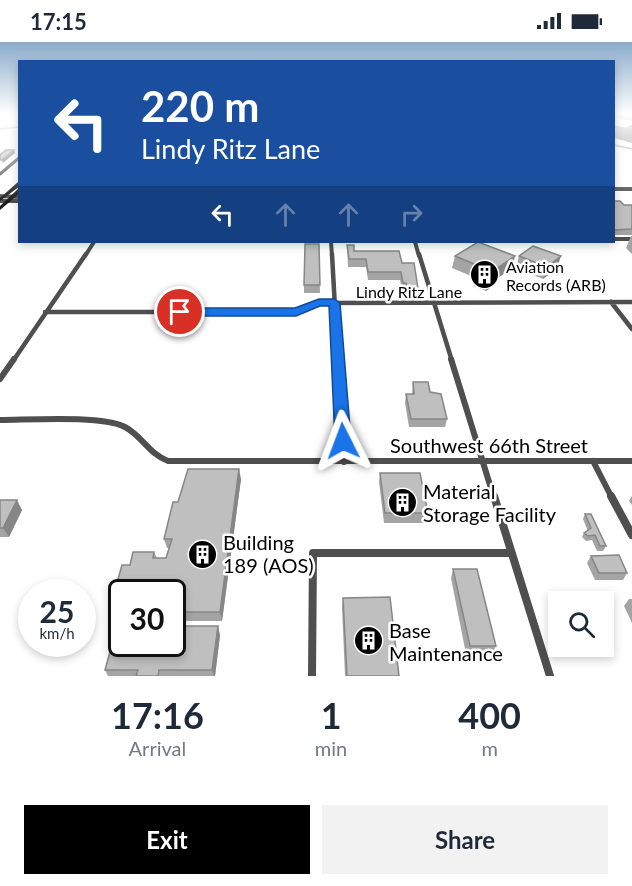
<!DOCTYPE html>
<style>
body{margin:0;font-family:Lato,sans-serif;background:#f2f2f3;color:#1f2937;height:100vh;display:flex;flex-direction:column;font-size:22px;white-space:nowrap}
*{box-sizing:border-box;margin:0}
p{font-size:20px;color:#747a83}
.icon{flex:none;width:33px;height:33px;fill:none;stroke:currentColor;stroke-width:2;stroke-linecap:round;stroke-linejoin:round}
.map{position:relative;height:634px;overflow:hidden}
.details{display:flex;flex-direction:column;background:#fff;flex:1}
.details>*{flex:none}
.top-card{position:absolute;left:18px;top:18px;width:597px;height:183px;border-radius:0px;box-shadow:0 3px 9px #0003;background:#1a4fa0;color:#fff;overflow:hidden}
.buttons{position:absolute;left:548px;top:549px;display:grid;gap:12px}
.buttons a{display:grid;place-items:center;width:66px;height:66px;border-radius:0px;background:#fff;box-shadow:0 3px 9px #0003;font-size:30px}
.speed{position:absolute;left:18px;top:537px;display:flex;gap:12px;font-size:30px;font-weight:700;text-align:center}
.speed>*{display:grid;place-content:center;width:78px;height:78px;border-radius:50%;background:#fff;box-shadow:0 3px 9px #0003;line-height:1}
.speed small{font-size:15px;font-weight:400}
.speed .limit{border:3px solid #111;border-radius:9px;background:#fff;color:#111}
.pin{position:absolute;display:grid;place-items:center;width:51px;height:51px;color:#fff;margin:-26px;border:3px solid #fff;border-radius:50%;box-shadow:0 2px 6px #0007}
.me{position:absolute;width:66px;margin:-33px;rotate:357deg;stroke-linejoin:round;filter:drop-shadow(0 0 4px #0008)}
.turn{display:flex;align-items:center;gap:21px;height:126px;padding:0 24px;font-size:27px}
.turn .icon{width:78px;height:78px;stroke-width:2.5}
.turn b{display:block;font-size:42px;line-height:51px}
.lanes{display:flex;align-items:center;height:57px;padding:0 24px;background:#0003;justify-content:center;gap:30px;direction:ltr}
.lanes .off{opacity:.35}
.eta{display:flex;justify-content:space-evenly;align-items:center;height:102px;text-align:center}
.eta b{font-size:36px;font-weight:700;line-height:42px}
.action{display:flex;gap:12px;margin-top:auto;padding:12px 24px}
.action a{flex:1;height:69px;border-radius:0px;background:#000;color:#fff;font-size:24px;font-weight:700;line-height:69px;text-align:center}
.action a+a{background:#f2f2f3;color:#1f2937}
.status{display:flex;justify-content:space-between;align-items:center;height:42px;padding:0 30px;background:#fff;direction:ltr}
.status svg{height:16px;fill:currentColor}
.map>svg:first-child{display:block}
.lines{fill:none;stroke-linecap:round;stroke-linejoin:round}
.stream{stroke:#9d9d9d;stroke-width:1.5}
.taxiway{fill:#808080;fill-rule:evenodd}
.runway{fill:#808080;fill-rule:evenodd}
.street-far4{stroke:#4f4f4f;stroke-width:3}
.street-far3{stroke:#4f4f4f;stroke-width:4}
.street-far2{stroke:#4f4f4f;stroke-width:4.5}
.street-far1{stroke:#4f4f4f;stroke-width:6}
.street{stroke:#4f4f4f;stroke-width:8}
.secondary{fill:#1c1c1c;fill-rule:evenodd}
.wall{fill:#a4a4a4}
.shaded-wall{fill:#868686}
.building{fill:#bfbfbf;stroke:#868686;stroke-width:1.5}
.route{fill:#1a73e8;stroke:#114b97;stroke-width:1.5}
.labels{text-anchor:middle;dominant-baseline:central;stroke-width:5;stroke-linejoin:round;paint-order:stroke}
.poi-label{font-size:16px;fill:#000;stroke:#fff;text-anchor:start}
.street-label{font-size:16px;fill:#000;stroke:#fff}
.near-street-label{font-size:20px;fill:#000;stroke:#fff}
.near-poi-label{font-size:20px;fill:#000;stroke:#fff;text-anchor:start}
</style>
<div class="status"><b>17:15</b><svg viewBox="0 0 49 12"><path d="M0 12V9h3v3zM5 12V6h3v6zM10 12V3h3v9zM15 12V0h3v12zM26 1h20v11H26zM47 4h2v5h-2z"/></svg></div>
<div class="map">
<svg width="632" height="634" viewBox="0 0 632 634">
<rect width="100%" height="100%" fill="#fff"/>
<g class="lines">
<path class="stream" d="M0,87L20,85
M614,103L632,107"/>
<path class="taxiway" d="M614,72L632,75V79L614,75Z
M632,82V89L625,94H619V90Z"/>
<path class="runway" d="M614,83L632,87V101L614,96Z"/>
<path class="street-far4" d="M0,132L20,115"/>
<path class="street-far3" d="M614,147H632
M0,154L20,155
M0,159H20
M614,197H632
M331,200L332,214
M415,200L419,214
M85,214L94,200"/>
<path class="street-far2" d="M332,212L338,319
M419,212L452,319
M611,260L632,287
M45,270H296L319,261L632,260
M13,319L86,212"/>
<path class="street-far1" d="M338,317L344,420
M451,317L494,456
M0,337L14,317
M0,378C29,378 101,373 125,385C142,394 149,412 168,419H632
M593,419L612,456"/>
<path class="street" d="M494,454L550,634
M611,454L632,493
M312,634L313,511H511"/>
<path class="secondary" d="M18,140H20V144L0,159V156Z
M18,147H20V151L0,168V164Z"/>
</g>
<path class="wall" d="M614,159L624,163H632V193H614Z
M631,194H632V212L626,206Z
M319,202L320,251H304V243Z
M347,203L354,209L402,221L418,246L417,254H406L405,249H402L400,238H368L366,225H348Z
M455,214L512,226L495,238L494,243L486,249L474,244L476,236L452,226Z
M519,214L557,226L543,237L516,226Z
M413,340L430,350L447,377L445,385H409L405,361L406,352H412Z
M380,431L428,471L426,481H384L379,440Z
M241,437L222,579H172V550H122V557L121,553H120L116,544L130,523L154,510L157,516H166L169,506H167L164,497L178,460Z
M632,454V463L629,459Z
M0,458L22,468L9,495H0Z
M585,472L606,504L603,509H597L592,498L586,499L582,495L584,491L588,489L583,477Z
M591,514L627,531L623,538H595L587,521Z
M453,527L496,604L492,612H466L451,536Z
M343,556L399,634H345L342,565Z
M629,557H632V581L624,564Z
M220,593L215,634H108L105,628Z"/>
<path class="shaded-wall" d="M14,108L15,111L3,121L2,118Z
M515,214L512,226L495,238L494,243L486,249L488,236L493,229Z
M561,214L557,226L543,237L547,225Z
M239,427L241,437L222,579L220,570Z
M17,458L22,468L9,495L3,486Z
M218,584L220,593L215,634H214L212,628Z"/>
<path class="building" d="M6,108H14L2,118H0V113Z
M614,159H620L624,163H632V187L614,188Z
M478,200L515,214L493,229L497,230L488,236L477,231L484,226L455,214Z
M305,202H319L320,243H304Z
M347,203H354V209H399L402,221H414L418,246H407L406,241H403L401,230H368L366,217H349Z
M533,204L561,214L547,225L519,214Z
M413,340H428L430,350L441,352L447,377H411L406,352H414Z
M188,427H239L220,570H172V550H122L124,544H116L122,523H130L133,510H154L153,516H166L172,497H164L173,460H178Z
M380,431H420L428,471H385Z
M0,458H17L3,486H0Z
M585,472H591L606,504H600L595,493L588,494L584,491L591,486Z
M619,513L627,531H599L591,514Z
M453,527H477L496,604H470Z
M390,555L399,634H347L343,556Z
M117,584H122V602H172V584H218L212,628H159L158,634H136L138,628H105Z"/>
<linearGradient id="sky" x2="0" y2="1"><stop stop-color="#8aabca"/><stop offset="0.45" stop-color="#fff"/><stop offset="1" stop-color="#fff" stop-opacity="0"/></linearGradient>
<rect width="632" height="160" fill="url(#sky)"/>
<path class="route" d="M319,257H334L340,261L351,399L348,404H337L335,399L329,264H320L296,274H180L174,270L180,266H295Z"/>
<defs>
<symbol id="building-disc" viewBox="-11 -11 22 22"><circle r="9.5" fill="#000" stroke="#fff"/><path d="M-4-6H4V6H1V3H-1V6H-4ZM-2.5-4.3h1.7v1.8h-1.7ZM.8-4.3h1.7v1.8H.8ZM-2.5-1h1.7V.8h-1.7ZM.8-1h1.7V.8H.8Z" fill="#fff"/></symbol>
</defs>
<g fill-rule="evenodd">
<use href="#building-disc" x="468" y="216" width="33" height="33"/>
<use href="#building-disc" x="386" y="444" width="33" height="33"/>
<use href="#building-disc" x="186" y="496" width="33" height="33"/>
<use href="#building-disc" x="352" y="582" width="33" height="33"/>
</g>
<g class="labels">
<g class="poi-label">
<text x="506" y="224">Aviation<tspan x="506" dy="18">Records (ARB)</tspan></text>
</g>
<g class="street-label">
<text x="409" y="249">Lindy Ritz Lane</text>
</g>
<g class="near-street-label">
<text x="489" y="403">Southwest 66th Street</text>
</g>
<g class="near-poi-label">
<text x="423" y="449">Material<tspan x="423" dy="23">Storage Facility</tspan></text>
<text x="223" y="500">Building<tspan x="223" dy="23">189 (AOS)</tspan></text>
<text x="389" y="588">Base<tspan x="389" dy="23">Maintenance</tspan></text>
</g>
</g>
</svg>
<div class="buttons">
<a><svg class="icon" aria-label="search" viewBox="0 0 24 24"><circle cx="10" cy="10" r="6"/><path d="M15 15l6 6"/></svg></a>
</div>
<div class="speed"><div>25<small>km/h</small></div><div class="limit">30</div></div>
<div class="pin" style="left:180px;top:270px;background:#d93025"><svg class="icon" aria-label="arrive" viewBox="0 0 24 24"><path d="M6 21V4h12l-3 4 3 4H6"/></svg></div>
<svg class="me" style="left:343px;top:399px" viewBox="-20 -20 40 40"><path d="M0-17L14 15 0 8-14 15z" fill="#1a73e8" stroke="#fff" stroke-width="4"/></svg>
<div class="top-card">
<div class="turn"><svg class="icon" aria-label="left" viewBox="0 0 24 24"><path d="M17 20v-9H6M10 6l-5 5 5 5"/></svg><div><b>220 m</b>Lindy Ritz Lane</div></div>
<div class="lanes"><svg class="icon" aria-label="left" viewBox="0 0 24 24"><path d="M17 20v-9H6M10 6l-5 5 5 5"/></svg><svg class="icon off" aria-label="ahead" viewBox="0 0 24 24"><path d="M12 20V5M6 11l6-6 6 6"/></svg><svg class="icon off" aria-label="ahead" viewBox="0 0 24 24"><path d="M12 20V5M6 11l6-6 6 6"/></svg><svg class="icon off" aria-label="right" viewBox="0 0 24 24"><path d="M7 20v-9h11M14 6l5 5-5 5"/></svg></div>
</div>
</div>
<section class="details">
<div class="eta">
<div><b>17:16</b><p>Arrival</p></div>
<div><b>1</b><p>min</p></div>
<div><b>400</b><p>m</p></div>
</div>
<div class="action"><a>Exit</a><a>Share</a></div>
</section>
